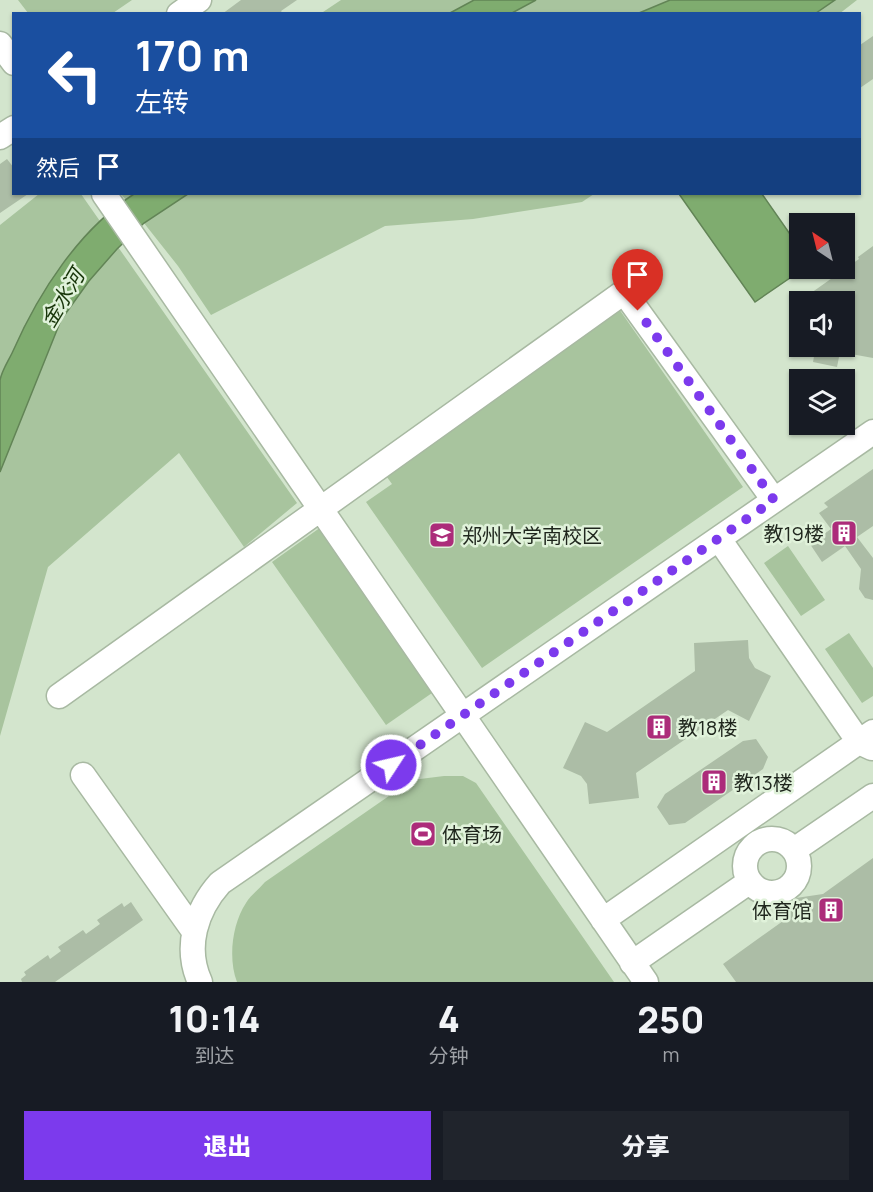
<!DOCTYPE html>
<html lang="zh">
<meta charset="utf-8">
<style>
body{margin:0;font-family:Manrope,"Noto Sans SC",sans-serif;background:#20242c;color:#f1f3f6;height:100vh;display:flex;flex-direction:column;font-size:22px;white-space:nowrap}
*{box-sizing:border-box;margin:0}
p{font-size:20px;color:#9ea1a6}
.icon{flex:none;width:33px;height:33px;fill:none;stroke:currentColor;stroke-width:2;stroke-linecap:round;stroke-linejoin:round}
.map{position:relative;height:982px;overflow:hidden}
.details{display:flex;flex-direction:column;background:#171b24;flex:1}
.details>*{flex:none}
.banner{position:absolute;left:12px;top:12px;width:849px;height:183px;border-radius:0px;box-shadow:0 2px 4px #0004;background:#1a4fa0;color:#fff;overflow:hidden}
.needle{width:39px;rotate:325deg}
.controls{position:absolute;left:789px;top:213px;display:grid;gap:12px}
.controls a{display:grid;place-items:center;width:66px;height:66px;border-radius:0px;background:#171b24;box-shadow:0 2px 4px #0004;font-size:30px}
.pin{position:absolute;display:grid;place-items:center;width:51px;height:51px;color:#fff;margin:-62px -26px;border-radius:50% 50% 50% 0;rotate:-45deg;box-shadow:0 0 6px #0007}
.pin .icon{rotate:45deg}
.me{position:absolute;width:66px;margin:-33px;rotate:55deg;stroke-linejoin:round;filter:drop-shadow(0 0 4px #0008)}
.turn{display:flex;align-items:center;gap:21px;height:126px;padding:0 24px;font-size:27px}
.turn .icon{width:78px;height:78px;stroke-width:2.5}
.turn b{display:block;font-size:42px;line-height:51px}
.then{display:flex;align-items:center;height:57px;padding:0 24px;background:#0003;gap:12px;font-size:22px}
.eta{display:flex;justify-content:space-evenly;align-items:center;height:102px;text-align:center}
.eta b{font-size:36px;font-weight:800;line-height:42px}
.button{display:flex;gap:12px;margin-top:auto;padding:12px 24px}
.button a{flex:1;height:69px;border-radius:0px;background:#7c3aed;color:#fff;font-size:24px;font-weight:800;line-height:69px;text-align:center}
.button a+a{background:#20242c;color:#f1f3f6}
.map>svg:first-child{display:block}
.green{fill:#a8c49e}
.water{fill:#7fac6f;stroke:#628456;stroke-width:1.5}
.building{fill:#acbda6}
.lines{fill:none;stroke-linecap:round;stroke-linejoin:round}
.minor-casing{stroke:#a8b9a2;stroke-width:27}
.minor{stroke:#fff;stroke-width:24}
.route{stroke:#7c3aed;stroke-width:10;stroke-dasharray:0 18}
.labels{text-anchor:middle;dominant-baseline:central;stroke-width:5;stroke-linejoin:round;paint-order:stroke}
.poi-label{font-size:20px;fill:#1f261d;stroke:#e0f2da;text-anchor:start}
.water-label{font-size:21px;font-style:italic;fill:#18360a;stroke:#e0f2da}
</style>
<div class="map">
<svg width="873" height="982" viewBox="0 0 873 982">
<rect width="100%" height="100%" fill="#d3e5cd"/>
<path class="green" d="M18,0H132L113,13H28Z
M341,0H857L839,14H320Z
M39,194H81L297,503L244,547L179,453L48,567L0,736V225Z
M121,194H594L582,202L473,219L385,226L211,315L178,266Z
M619,309L743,487L482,668L366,502L392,484L384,473Z
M321,527L432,693L386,725L272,562Z
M788,546L825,600L801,616L764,563Z
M849,633L873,668V696L862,703L825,649Z
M444,776H463L476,783L614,982H237C228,959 232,924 246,903C250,896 259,889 265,882L412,780Z"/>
<path class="water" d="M474,0H536L512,13H450Z
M670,0H835L816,13H639Z
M134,194H188L144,223L117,249L89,281L61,320L0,472C0,448 0,401 0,380C2,370 9,360 13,351C39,292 79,230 134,194Z
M679,194H762L799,247L800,268L803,269L755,302Z"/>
<path class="building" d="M241,0H297L281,11L283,14H222Z
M873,36V79L860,88V45Z
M7,159L14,168V194H28L0,213V164Z
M873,246V358L840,352L837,367L813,362L816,346H844V302H810L811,293L859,259L858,257Z
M873,469V526L857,537L873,558V600L865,598L859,589L861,569L845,546L822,562L810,544L831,529L819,513L828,507L824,503Z
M748,640L749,658L755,668L771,676L749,721L728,710L636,773L639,798L589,804L587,784L581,776L563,768L585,722L607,732L695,671L694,643Z
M756,739L768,757L763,769L685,823L669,825L657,807L665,794L743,741Z
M873,858V982H736L723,964L783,921L796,898L823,894Z
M131,902L143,920L55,982H22L21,979L26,975L24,972L48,955L50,959L61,951L58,947L83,930L86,934L100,924L97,920L122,903L124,907Z"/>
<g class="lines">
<defs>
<path id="minor" d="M179,14L199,0
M0,44L14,63
M0,137L14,128
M104,194L646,982
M719,539L859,742L872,748
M59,696L624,292L774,500
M83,775L193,930
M745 866a27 27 0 1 1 54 0a27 27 0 1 1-54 0Z
M794,850L873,796
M603,920L873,732
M632,963L749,882
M200,982C184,947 196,910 220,883L873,432"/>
</defs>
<use href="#minor" class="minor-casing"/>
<use href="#minor" class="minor"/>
</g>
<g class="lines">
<path class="route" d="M391,765L774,500L638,311"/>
</g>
<defs>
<symbol id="building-square" viewBox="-11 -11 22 22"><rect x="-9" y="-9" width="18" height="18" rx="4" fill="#ac2c7a" stroke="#e0f2da"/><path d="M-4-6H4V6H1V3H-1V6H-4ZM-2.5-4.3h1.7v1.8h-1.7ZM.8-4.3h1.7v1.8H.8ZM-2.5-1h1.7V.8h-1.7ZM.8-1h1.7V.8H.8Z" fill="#fff"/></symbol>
<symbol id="university-square" viewBox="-11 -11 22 22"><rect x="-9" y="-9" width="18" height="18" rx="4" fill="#ac2c7a" stroke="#e0f2da"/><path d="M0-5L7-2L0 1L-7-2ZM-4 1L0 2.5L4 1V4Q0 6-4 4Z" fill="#fff"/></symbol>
<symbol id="stadium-square" viewBox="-11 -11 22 22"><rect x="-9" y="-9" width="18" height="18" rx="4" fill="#ac2c7a" stroke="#e0f2da"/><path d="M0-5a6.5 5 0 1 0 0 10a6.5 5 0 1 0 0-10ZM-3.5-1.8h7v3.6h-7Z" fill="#fff"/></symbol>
</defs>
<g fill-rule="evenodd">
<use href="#building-square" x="829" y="518" width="30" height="30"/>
<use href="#university-square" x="427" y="520" width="30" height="30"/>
<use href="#building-square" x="644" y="712" width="30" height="30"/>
<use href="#building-square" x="699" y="767" width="30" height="30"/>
<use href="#stadium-square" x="408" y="819" width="30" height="30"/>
<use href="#building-square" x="816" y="895" width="30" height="30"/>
</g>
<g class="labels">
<g class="poi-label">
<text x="824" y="533" text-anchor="end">教19楼</text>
<text x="462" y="535">郑州大学南校区</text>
<text x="678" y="727">教18楼</text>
<text x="734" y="782">教13楼</text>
<text x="442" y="834">体育场</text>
<text x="812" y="910" text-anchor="end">体育馆</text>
</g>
<g class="water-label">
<text transform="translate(62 298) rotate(-59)">金水河</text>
</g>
</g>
</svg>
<div class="controls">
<a><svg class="needle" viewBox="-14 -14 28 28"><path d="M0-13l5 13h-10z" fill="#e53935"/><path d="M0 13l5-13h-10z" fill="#9ea1a6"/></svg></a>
<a><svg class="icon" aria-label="sound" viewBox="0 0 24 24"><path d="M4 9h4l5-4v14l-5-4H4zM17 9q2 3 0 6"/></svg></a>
<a><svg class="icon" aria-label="layers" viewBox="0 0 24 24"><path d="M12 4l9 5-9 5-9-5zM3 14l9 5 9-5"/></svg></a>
</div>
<div class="pin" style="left:638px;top:311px;background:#d93025"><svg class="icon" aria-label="arrive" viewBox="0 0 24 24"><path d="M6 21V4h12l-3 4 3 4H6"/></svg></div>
<svg class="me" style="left:391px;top:765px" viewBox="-20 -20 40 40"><circle r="17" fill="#7c3aed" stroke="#fff" stroke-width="3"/><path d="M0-11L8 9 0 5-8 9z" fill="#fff"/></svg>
<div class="banner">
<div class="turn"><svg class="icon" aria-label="left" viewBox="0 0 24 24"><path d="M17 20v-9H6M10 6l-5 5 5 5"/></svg><div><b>170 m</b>左转</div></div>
<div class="then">然后<svg class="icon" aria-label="arrive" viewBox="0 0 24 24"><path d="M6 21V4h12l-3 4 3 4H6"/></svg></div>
</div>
</div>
<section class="details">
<div class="eta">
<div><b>10:14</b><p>到达</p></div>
<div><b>4</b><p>分钟</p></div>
<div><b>250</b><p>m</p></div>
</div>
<div class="button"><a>退出</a><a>分享</a></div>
</section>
